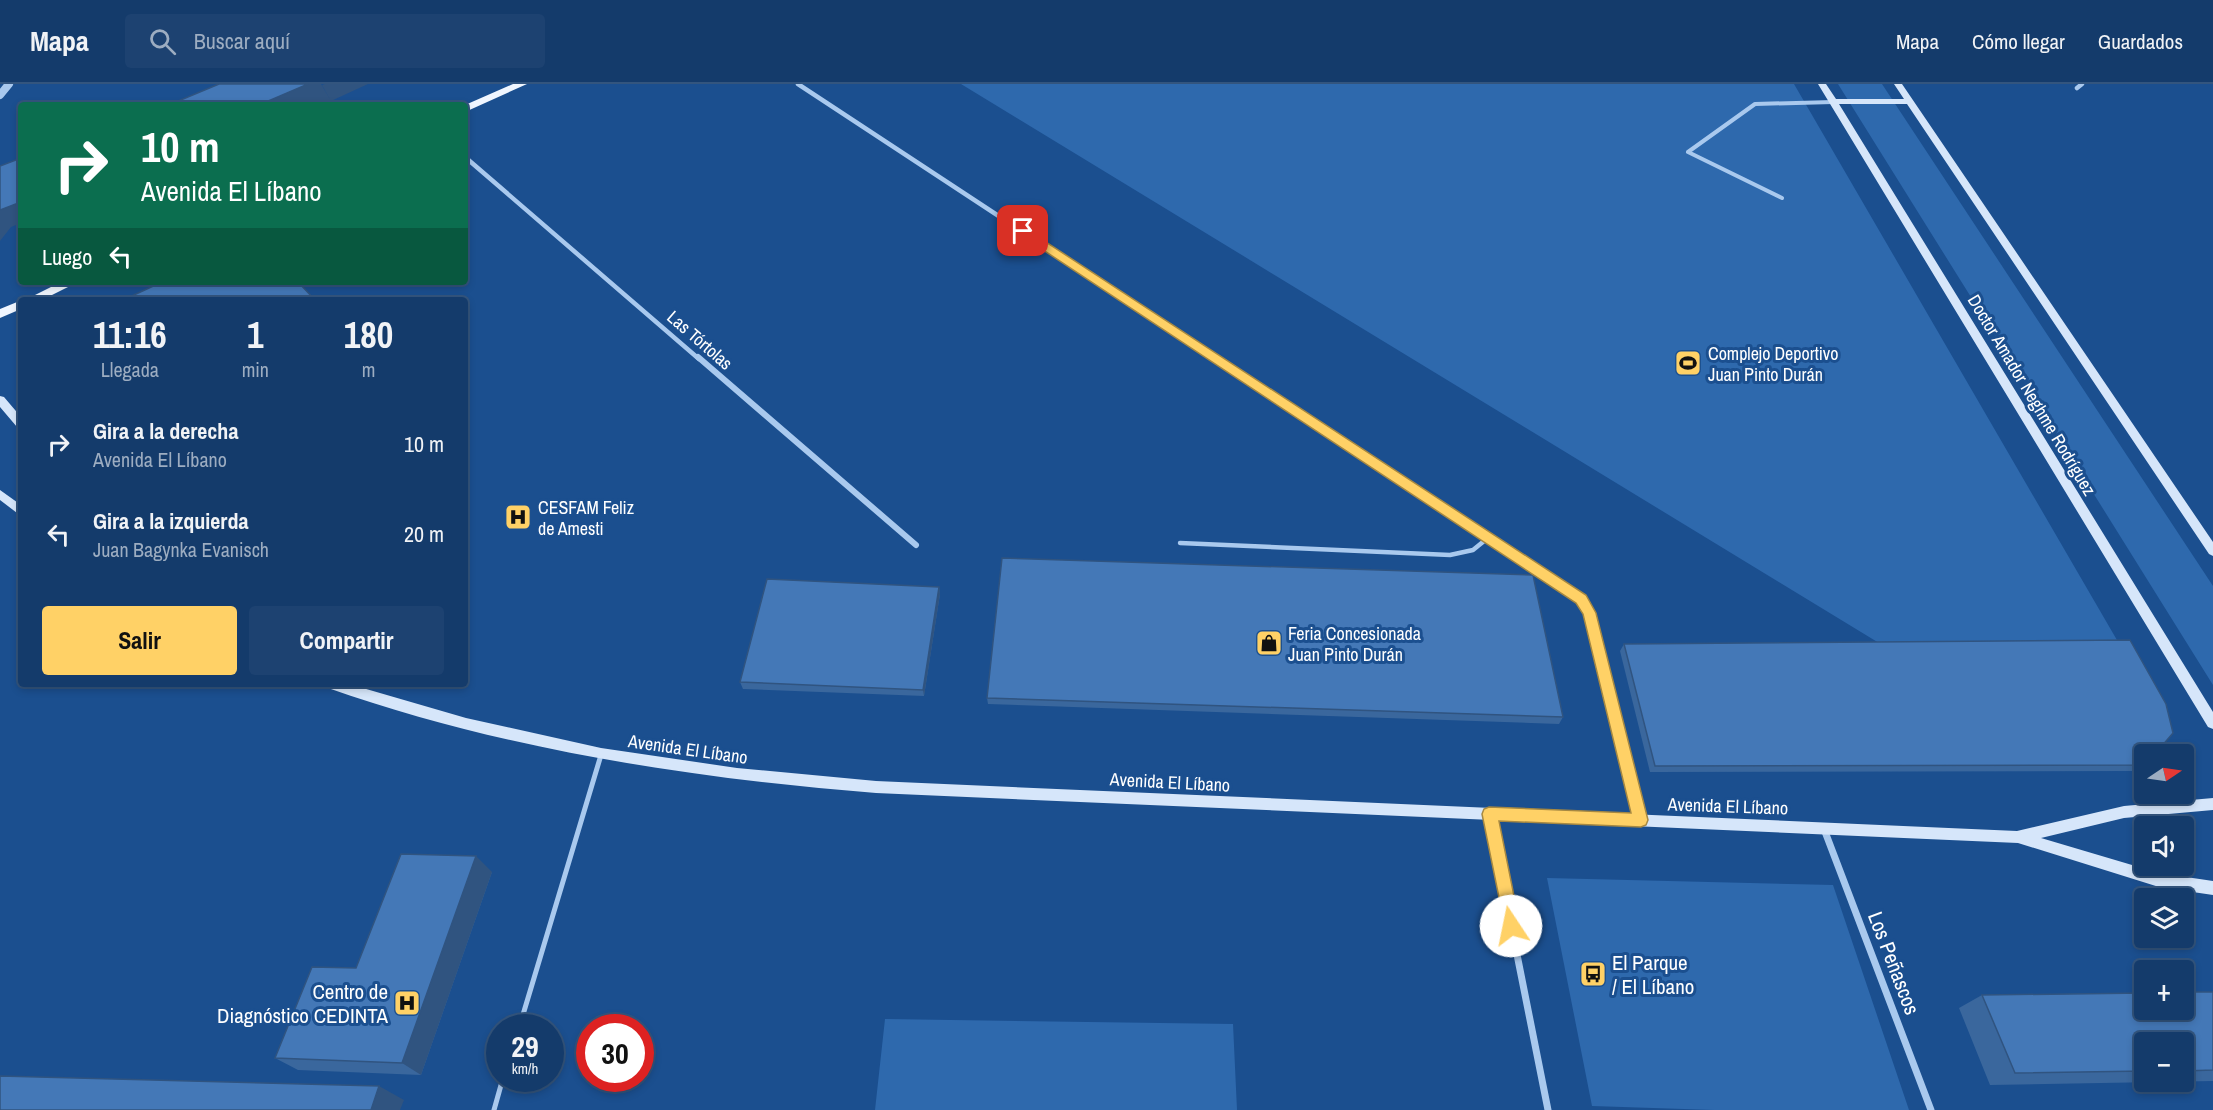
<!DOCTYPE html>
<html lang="es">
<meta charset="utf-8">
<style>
body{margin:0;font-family:"Archivo Narrow",sans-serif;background:#1d4271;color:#f1f3f6;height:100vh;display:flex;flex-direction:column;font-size:22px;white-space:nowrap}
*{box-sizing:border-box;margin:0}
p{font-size:20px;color:#9dadc1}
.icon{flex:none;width:33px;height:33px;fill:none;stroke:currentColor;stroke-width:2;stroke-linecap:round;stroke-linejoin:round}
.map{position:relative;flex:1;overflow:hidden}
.side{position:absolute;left:18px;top:213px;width:450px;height:390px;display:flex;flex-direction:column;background:#143b6b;border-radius:6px;box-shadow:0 3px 9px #0003,0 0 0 2px #33557e}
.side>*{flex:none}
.top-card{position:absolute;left:18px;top:18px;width:450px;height:183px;border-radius:6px;box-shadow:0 3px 9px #0003,0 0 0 2px #33557e;background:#0b6e4f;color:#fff;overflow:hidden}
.needle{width:39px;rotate:77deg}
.controls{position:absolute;left:2134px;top:660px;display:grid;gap:12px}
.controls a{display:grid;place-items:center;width:60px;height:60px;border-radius:6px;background:#143b6b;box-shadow:0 3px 9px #0003,0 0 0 2px #33557e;font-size:30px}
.speed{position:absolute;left:486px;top:930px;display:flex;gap:12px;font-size:30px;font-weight:700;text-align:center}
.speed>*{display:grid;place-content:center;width:78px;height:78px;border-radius:50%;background:#143b6b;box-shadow:0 3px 9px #0003,0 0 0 2px #33557e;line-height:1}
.speed small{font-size:15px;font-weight:400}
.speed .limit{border:9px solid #d22;background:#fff;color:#111}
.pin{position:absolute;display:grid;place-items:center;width:51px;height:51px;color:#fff;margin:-26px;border-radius:12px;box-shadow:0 3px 9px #0006}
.me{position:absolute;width:66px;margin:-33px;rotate:349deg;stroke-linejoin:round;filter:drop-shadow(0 0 4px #0008)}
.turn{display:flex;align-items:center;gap:21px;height:126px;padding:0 24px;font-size:27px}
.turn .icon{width:78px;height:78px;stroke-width:2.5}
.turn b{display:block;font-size:42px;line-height:51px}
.then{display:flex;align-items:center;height:57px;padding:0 24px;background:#0003;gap:12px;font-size:22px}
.eta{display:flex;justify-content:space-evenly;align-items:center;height:102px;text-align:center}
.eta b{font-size:36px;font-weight:700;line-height:42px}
.primary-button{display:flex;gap:12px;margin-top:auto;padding:12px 24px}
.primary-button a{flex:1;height:69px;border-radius:6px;background:#ffd166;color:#111;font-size:24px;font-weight:700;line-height:69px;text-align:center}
.primary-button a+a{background:#1d4271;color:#f1f3f6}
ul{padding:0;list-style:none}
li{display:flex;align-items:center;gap:18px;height:90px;padding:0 24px}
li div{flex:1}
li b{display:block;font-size:22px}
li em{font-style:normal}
header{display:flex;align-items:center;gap:36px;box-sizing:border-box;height:84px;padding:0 30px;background:#143b6b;border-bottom:2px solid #33557e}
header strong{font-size:28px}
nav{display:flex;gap:33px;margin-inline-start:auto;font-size:21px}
.search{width:420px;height:54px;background:#1d4271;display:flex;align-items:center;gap:15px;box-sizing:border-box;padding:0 21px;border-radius:6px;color:#9dadc1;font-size:22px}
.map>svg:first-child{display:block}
.green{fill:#2e69ad}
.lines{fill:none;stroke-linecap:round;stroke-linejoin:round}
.service-far2{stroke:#a9c9ee;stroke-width:4}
.service-far1{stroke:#a9c9ee;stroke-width:4.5}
.service{stroke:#a9c9ee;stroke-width:5}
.minor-far2{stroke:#a9c9ee;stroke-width:4.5}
.minor-far1{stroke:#a9c9ee;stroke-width:6}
.minor{stroke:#a9c9ee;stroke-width:7}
.tertiary{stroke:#a9c9ee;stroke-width:8}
.secondary{fill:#d6e6fa;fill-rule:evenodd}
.primary{fill:#f0f6ff;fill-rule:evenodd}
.wall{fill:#3a679d;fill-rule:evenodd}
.shaded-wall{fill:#305480}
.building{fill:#4478b7;stroke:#305480;stroke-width:1.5}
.route{fill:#ffd166;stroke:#a68842;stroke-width:1.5}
.labels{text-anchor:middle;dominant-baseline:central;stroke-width:6;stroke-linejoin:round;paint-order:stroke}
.street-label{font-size:18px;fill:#fff;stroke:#1b4f8f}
.poi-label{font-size:18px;fill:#fff;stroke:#1b4f8f;text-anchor:start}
.near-poi-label{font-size:21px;fill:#fff;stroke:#1b4f8f;text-anchor:start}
.near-street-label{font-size:21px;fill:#fff;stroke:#1b4f8f}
</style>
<header>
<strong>Mapa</strong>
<div class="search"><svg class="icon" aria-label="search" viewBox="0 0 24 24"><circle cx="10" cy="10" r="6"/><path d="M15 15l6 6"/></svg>Buscar aquí</div>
<nav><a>Mapa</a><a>Cómo llegar</a><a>Guardados</a></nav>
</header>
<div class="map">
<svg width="2213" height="1026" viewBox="0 0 2213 1026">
<rect width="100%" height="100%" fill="#1b4f8f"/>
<path class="green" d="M961,0H1794L2121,563L1879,559Z
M1838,0H1882L2213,502V601Z
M1547,794L1833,801L1909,1026H1714L1592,1022Z
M885,935L1233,940L1237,1026H875Z"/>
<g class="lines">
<path class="service-far2" d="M1782,114L1688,68L1755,20L1833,18"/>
<path class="service-far1" d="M1180,459L1450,471L1473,466L1489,453"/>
<path class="service" d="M519,944L601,671
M494,1026L503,994"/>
<path class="minor-far2" d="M798,0L1216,275
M2077,4L2082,0
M465,73L699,275"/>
<path class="minor-far1" d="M698,273L916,461
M1213,273L1581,515L1589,529L1609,612"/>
<path class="minor" d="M1609,610L1640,736
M1489,730L1548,1026
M1824,745L1931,1026"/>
<path class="tertiary" d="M0,11L9,0"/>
<path class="secondary" d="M1818,0H1826L1836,15H1904L1894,0H1902L2213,458V472L2209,470L1907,20H1839L2213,628V645L2208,643Z
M0,312L4,313L21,333V344L17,343L0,323Z
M0,406L21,421V432L0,416Z
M326,600H349L466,634L601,664L737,684L876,697L2017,747L2124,722L2213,714V726L2124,734L2041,754L2159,789L2213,797V811L2159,803L2018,759L876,709C690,694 505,666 328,604Z"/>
<path class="primary" d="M513,0H527L465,28V21Z
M61,198H78L42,216H25Z
M22,216L21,225L0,234V225Z"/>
</g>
<path class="wall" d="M939,503L940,510L924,612L743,605L740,598Z
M1624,560L2145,678L2132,687L1650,688L1620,567Z
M987,614L1563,633L1559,640L988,620Z
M492,788L421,991L298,986L275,974L356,884Z
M2213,908V997L1990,1001L1959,924L1982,911ZM2145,958H2184V998H2145Z"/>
<path class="shaded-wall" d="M308,0H321L331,17L321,21H259Z
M325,0H368L331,17L322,1Z
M21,118V139L11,143L0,157V126Z
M939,503L940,510L924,612L923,606Z
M476,772L492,788L421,991L402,979Z
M379,1002L404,1016L400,1026H371Z"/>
<path class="building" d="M219,0H308L259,21H172L171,20Z
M21,74V118L0,126V82Z
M162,198H298L315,216H123Z
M1002,474L1533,491L1563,633L987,614Z
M767,495L939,503L923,606L740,598Z
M2130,556L2166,620L2173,649L2155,670H2145V678L2142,681L1655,682L1624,560Z
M401,770L476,772L402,979L275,974L312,883L356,884Z
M2184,908H2213V986L2184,987V958H2145V987L2015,989L1982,911L2145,909V926H2184Z
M0,992L379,1002L371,1026H0Z"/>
<path class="route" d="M1019,145H1026L1586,511L1596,529L1648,736L1646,741L1641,743L1499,737L1520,842L1517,848L1511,850L1506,848L1482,730L1484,725L1489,723L1631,729L1583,530L1576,519L1019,150Z"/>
<defs>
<symbol id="stadium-square" viewBox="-11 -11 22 22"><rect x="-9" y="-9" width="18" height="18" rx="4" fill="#ffd166" stroke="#1b4f8f"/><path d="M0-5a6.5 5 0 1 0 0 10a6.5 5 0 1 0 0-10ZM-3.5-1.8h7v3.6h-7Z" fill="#111"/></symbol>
<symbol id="hospital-square" viewBox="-11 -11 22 22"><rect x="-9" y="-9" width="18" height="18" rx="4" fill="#ffd166" stroke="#1b4f8f"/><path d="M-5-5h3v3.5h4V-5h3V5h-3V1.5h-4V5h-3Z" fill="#111"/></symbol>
<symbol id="shop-square" viewBox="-11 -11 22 22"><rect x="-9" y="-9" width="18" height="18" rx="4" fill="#ffd166" stroke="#1b4f8f"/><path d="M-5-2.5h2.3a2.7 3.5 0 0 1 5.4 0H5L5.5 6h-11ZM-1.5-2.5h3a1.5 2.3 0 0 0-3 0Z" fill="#111"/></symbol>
<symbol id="bus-square" viewBox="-11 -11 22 22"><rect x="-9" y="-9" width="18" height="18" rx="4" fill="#ffd166" stroke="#1b4f8f"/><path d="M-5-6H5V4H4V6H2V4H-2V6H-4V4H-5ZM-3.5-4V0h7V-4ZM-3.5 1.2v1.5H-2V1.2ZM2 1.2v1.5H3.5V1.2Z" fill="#111"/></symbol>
</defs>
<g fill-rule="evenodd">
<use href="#stadium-square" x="1673" y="264" width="30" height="30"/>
<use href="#hospital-square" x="503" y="418" width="30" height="30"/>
<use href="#shop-square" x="1254" y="544" width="30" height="30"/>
<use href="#bus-square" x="1578" y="875" width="30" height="30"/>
<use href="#hospital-square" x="392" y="904" width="30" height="30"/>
</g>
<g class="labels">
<g class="street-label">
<text transform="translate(700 256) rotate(41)">Las Tórtolas</text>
<text transform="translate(2032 311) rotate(59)">Doctor Amador Neghme Rodríguez</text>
<text transform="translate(688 665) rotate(8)">Avenida El Líbano</text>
<text transform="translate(1170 698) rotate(3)">Avenida El Líbano</text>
<text transform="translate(1728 722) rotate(2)">Avenida El Líbano</text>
</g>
<g class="poi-label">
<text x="1708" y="269">Complejo Deportivo<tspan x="1708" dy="21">Juan Pinto Durán</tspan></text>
<text x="538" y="423">CESFAM Feliz<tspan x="538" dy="21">de Amesti</tspan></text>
<text x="1288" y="549">Feria Concesionada<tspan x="1288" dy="21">Juan Pinto Durán</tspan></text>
</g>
<g class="near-poi-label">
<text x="1612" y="878">El Parque<tspan x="1612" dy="24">/ El Líbano</tspan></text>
<text x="388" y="907" text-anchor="end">Centro de<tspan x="388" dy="24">Diagnóstico CEDINTA</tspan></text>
</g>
<g class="near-street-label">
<text transform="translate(1894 879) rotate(69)">Los Peñascos</text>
</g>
</g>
</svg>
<div class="controls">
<a><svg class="needle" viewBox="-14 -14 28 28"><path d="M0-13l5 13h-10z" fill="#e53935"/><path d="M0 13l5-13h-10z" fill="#9dadc1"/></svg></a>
<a><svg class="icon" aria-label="sound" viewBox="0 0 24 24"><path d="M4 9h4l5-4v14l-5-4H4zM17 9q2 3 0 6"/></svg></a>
<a><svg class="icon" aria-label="layers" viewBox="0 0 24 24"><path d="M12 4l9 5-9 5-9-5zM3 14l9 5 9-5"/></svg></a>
<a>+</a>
<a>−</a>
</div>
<div class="speed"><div>29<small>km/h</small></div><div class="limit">30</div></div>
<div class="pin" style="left:1023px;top:147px;background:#d93025"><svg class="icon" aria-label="arrive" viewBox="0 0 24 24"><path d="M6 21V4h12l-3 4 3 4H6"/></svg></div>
<svg class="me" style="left:1511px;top:842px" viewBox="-20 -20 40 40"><circle r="19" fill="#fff"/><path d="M0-13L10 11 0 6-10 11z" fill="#ffd166"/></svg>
<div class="top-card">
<div class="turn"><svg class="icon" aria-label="right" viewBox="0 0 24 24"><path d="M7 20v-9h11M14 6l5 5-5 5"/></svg><div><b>10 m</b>Avenida El Líbano</div></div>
<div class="then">Luego<svg class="icon" aria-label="left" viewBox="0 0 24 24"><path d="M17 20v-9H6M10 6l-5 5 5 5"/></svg></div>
</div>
<section class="side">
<div class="eta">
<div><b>11:16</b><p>Llegada</p></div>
<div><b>1</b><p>min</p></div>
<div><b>180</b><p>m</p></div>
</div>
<ul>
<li><svg class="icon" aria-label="right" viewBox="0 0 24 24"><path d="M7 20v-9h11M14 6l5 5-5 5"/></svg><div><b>Gira a la derecha</b><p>Avenida El Líbano</p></div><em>10 m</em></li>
<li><svg class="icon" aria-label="left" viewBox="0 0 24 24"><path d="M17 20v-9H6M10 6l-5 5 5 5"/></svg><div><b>Gira a la izquierda</b><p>Juan Bagynka Evanisch</p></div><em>20 m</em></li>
</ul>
<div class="primary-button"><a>Salir</a><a>Compartir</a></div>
</section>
</div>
